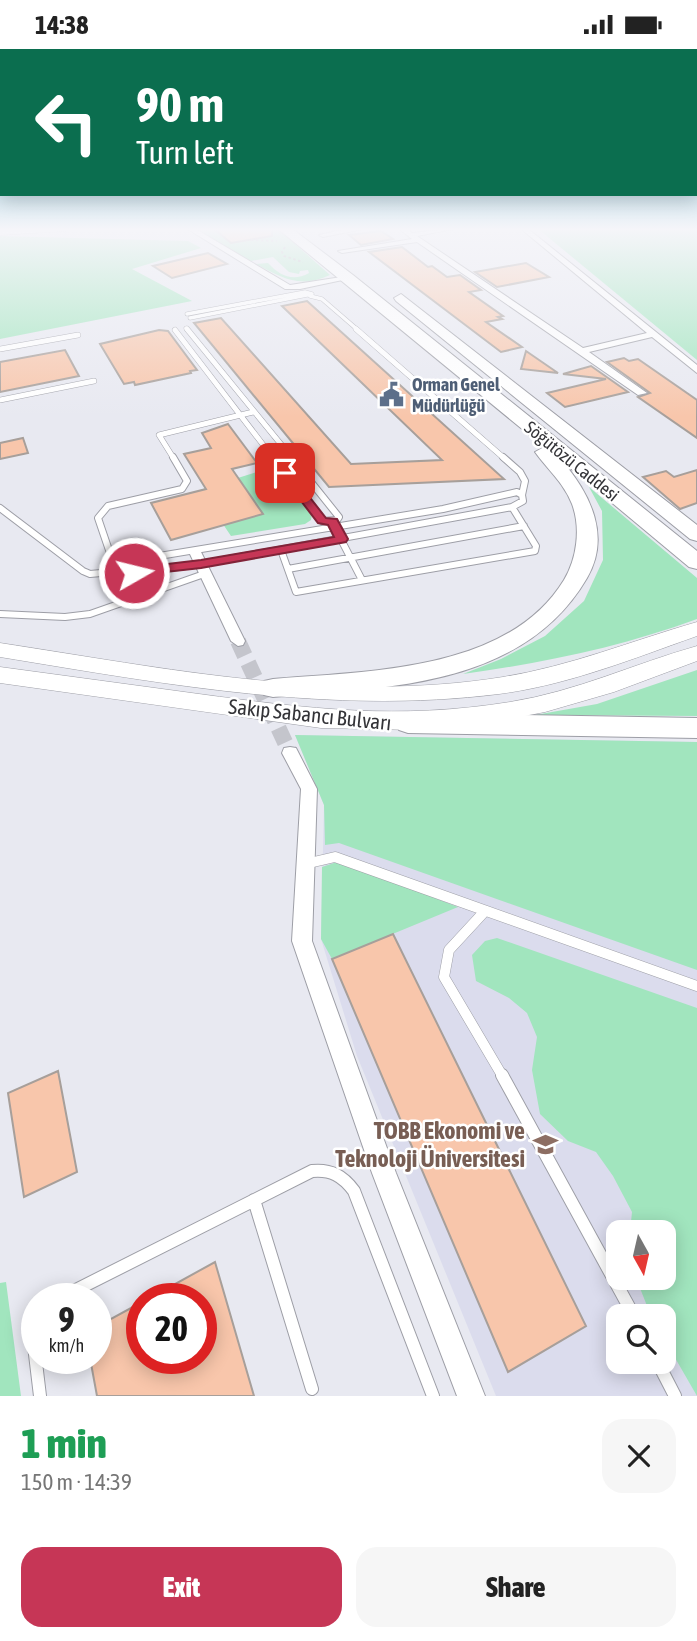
<!DOCTYPE html>
<meta charset="utf-8">
<style>
body{margin:0;font-family:"Asap Condensed",sans-serif;background:#f6f6f6;color:#222;height:100vh;display:flex;flex-direction:column;font-size:26px;white-space:nowrap}
*{box-sizing:border-box;margin:0}
p{font-size:23px;color:#767676}
.icon{flex:none;width:38px;height:38px;fill:none;stroke:currentColor;stroke-width:2;stroke-linecap:round;stroke-linejoin:round}
.map{position:relative;height:1347px;overflow:hidden}
.drawer{display:flex;flex-direction:column;background:#fff;flex:1}
.drawer>*{flex:none}
.top-card{position:absolute;left:0px;top:0px;width:698px;height:147px;box-shadow:0 4px 18px #0003;background:#0b6e4f;color:#fff;overflow:hidden}
.needle{width:46px;rotate:172deg}
.controls{position:absolute;left:606px;top:1171px;display:grid;gap:14px}
.controls a{display:grid;place-items:center;width:70px;height:70px;border-radius:14px;background:#fff;box-shadow:0 4px 18px #0003;font-size:35px}
.speed{position:absolute;left:21px;top:1234px;display:flex;gap:14px;font-size:35px;font-weight:700;text-align:center}
.speed>*{display:grid;place-content:center;width:91px;height:91px;border-radius:50%;background:#fff;box-shadow:0 4px 18px #0003;line-height:1}
.speed small{font-size:18px;font-weight:400}
.speed .limit{border:10px solid #d22;background:#fff;color:#111}
.pin{position:absolute;display:grid;place-items:center;width:60px;height:60px;color:#fff;margin:-30px;border-radius:14px;box-shadow:0 4px 10px #0006}
.me{position:absolute;width:77px;margin:-38px;rotate:82deg;stroke-linejoin:round;filter:drop-shadow(0 0 5px #0008)}
.turn{display:flex;align-items:center;gap:24px;height:147px;padding:0 21px;font-size:32px}
.turn .icon{width:91px;height:91px;stroke-width:2.5}
.turn b{display:block;font-size:49px;line-height:60px}
.round{display:grid;place-items:center;flex:none;width:74px;height:74px;border-radius:21px;background:#f6f6f6}
.overview{display:flex;align-items:center;justify-content:space-between;height:119px;padding:0 21px}
h1{font-size:42px;font-weight:800;line-height:52px;color:#1e9e55}
.button{display:flex;gap:14px;margin-top:auto;padding:14px 21px}
.button a{flex:1;height:80px;border-radius:21px;background:#c63656;color:#fff;font-size:28px;font-weight:800;line-height:80px;text-align:center}
.button a+a{background:#f6f6f6;color:#222}
.status{display:flex;justify-content:space-between;align-items:center;height:49px;padding:0 35px;background:#fff;direction:ltr}
.status svg{height:19px;fill:currentColor}
.map>svg:first-child{display:block}
.built{fill:#dbdced;fill-rule:evenodd}
.green{fill:#a1e5be}
.building{fill:#f8c6ab;stroke:#a79f9a;stroke-width:2}
.lines{fill:none;stroke-linecap:round;stroke-linejoin:round}
.street-tunnel{stroke:#c4c5cc;stroke-width:16;stroke-dasharray:16 8;stroke-linecap:butt}
.lane-far4-casing{stroke:#9d9ea6;stroke-width:4.5}
.lane-far3-casing{stroke:#9d9ea6;stroke-width:6}
.lane-far2-casing{stroke:#9d9ea6;stroke-width:8}
.lane-far1-casing{stroke:#9d9ea6;stroke-width:11}
.lane-casing{stroke:#9d9ea6;stroke-width:14}
.street-casing{stroke:#9d9ea6;stroke-width:2}
.secondary-casing{stroke:#9d9ea6;stroke-width:1}
.primary-casing{stroke:#9d9ea6;stroke-width:2}
.path{stroke:#adaeb4;stroke-width:2;stroke-dasharray:2.5 2.5;stroke-linecap:butt}
.lane-far4{stroke:#fff;stroke-width:3.5}
.lane-far3{stroke:#fff;stroke-width:5}
.lane-far2{stroke:#fff;stroke-width:6}
.lane-far1{stroke:#fff;stroke-width:10}
.lane{stroke:#fff;stroke-width:12}
.street{fill:#fff;fill-rule:evenodd}
.secondary{fill:#fff;fill-rule:evenodd}
.primary{fill:#fff;fill-rule:evenodd}
.route{fill:#c63656;stroke:#812338;stroke-width:2}
.labels{text-anchor:middle;dominant-baseline:central;stroke-width:5;stroke-linejoin:round;paint-order:stroke}
.far-service-label{font-size:18px;font-weight:bold;fill:#4e5e75;stroke:#fff;text-anchor:start}
.far-street-label{font-size:18px;fill:#343438;stroke:#fff}
.street-label{font-size:21px;fill:#343438;stroke:#fff}
.near-education-label{font-size:24px;font-weight:bold;fill:#785e54;stroke:#fff;text-anchor:end}
</style>
<div class="status"><b>14:38</b><svg viewBox="0 0 49 12"><path d="M0 12V9h3v3zM5 12V6h3v6zM10 12V3h3v9zM15 12V0h3v12zM26 1h20v11H26zM47 4h2v5h-2z"/></svg></div>
<div class="map">
<svg width="697" height="1347" viewBox="0 0 697 1347">
<rect width="100%" height="100%" fill="#e8e9f1"/>
<path class="built" d="M295,686L697,693V1347H496L357,1007L321,890L324,756ZM618,1183H663V1228H618ZM618,1267H663V1312H618Z"/>
<path class="green" d="M192,179H213L231,194L264,189L257,179H277L330,226C299,240 283,229 256,215L268,214C280,227 293,233 309,224L308,221L300,222L299,225L289,223L273,208L251,212Z
M537,179H697V311Z
M0,187L188,192L201,199L132,220L192,252L0,290Z
M273,418L312,465L311,471L305,475L231,487L200,441Z
M589,438L697,529V570C621,598 543,614 463,625L501,610L545,587L584,552L603,511L602,462Z
M697,621V667L535,666L597,655Z
M295,686L697,693V921L339,794L325,796L324,756Z
M340,812L458,858L332,910L321,890L322,818Z
M497,889L697,959V1347L663,1288V1267H651L636,1229L663,1228V1183H630L632,1163L613,1127L596,1103L568,1092L540,1065L532,1021L537,988L527,964L509,949L476,932L472,906L485,892Z
M6,1233L21,1347H0V1234Z"/>
<path class="building" d="M213,179H272V187L231,194Z
M381,182L393,190L361,196L349,186Z
M402,198L428,218L432,217L447,228L460,226L481,241L469,243L503,267L498,268L502,270L486,273L522,298L501,303L369,203Z
M208,204L227,215L172,229L153,217Z
M526,214L549,228L497,238L475,223Z
M307,252L504,430L329,438L194,274L221,269L351,415L442,411L282,257Z
M159,281L168,282L197,321L190,322L191,324L135,336L134,333L124,335L100,295Z
M65,301L79,327L0,343V313Z
M526,302L558,324L521,320Z
M624,309L629,312L638,310L697,351V389L638,348L650,344L607,313Z
M591,317L628,343L565,358L547,344L606,330L563,325Z
M228,375L257,414L232,420L263,465L171,491L151,454L206,440L184,405L211,399L202,384Z
M23,389L28,404L0,410V394Z
M697,421V454L680,460L643,428L666,422L674,428Z
M393,885L586,1277L508,1323L332,910Z
M58,1022L77,1123L24,1148L8,1044Z
M215,1213L254,1347H97L90,1309H96V1278L142,1253V1309H201V1250H148Z"/>
<g class="lines">
<path class="street-tunnel" d="M238,592L290,704"/>
<defs>
<path id="lane-far4" d="M310,247L322,250L359,282
M187,265L305,243L312,245L190,269
M186,279L188,282"/>
<path id="lane-far3" d="M187,280L293,410
M356,280L505,410
M175,281L274,410
M0,300L78,286
M0,351L94,332
M174,410L159,386L253,363"/>
<path id="lane-far2" d="M273,408L322,472L337,471L339,468L291,408
M503,408L520,423L525,432L522,446
M517,443L522,446L523,452L512,458L201,515L134,524L126,519L135,511L443,460Z
M0,459L83,522L90,525L101,524L113,513L98,469L108,457L182,440L187,432L173,408
M333,475L362,531
M281,501L296,543L535,502L536,497L512,458
M288,520L524,477
M0,565L65,568L90,565L204,525"/>
<path id="lane-far1" d="M305,815L335,808L697,937
M485,862L449,901L444,928L503,1028"/>
<path id="lane" d="M502,1026L634,1267
M254,1151L312,1340
M58,1250L312,1122C331,1120 343,1127 354,1142L433,1347
M37,1282L34,1297L40,1347
M657,1312L675,1347"/>
<path id="street" d="M186,179H194L290,236L348,227L352,229L300,240H285Z
M351,179H368L323,188L319,186Z
M398,179H406L412,184L458,179L417,187L583,299L647,284L520,179H527L697,316V324L652,288L589,303L647,344L638,346L417,193L342,204L338,202L412,190Z
M195,499L201,503L245,592L243,596L238,597L231,592L189,503Z
M290,698L296,699L317,740L312,892L396,1124L485,1347H457L372,1124L292,892L301,740L282,704L284,699Z"/>
<path id="secondary" d="M71,179L66,182L0,186V180Z
M697,573V587C632,610 568,636 499,645C332,666 165,635 0,608V594C164,619 337,655 503,628C571,617 631,592 697,573Z
M697,597V612L614,643L545,663L481,675L417,681L321,679L0,634V618C66,627 133,636 199,645C310,660 398,671 510,653C578,642 633,615 697,597Z"/>
<path id="primary" d="M277,179H291L353,226L697,502V520L689,518L563,413C591,446 611,488 587,529C523,639 384,639 273,648L264,646L260,639L264,632L273,630C367,622 508,623 564,531C577,509 581,479 572,455C564,434 547,420 535,403L544,398Z
M401,245L697,476V492L690,490L396,252L394,249Z
M408,664L697,669V689L408,684L399,681L395,674L399,667Z"/>
</defs>
<use href="#lane-far4" class="lane-far4-casing"/>
<use href="#lane-far3" class="lane-far3-casing"/>
<use href="#lane-far2" class="lane-far2-casing"/>
<use href="#lane-far1" class="lane-far1-casing"/>
<use href="#lane" class="lane-casing"/>
<use href="#street" class="street-casing"/>
<use href="#secondary" class="secondary-casing"/>
<use href="#primary" class="primary-casing"/>
<path class="path" d="M251,191L277,192
M285,198L282,203L284,207L303,213"/>
<use href="#lane-far4" class="lane-far4"/>
<use href="#lane-far3" class="lane-far3"/>
<use href="#lane-far2" class="lane-far2"/>
<use href="#lane-far1" class="lane-far1"/>
<use href="#lane" class="lane"/>
<use href="#street" class="street"/>
<use href="#secondary" class="secondary"/>
<use href="#primary" class="primary"/>
</g>
<linearGradient id="sky" x2="0" y2="1"><stop stop-color="#4bb0cf"/><stop offset="0.49" stop-color="#f5f5f9"/><stop offset="1" stop-color="#f5f5f9" stop-opacity="0"/></linearGradient>
<rect width="697" height="368" fill="url(#sky)"/>
<path class="route" d="M285,421L289,422L326,469L337,470L348,490L346,493L201,519L130,527V521L134,519L201,511L334,488L328,476L318,474L281,426L279,424Z"/>
<defs>
<symbol id="civic-bare" viewBox="-9 -9 18 18"><path d="M-.6-6.5H3V-4.5H.6V-3L4-1V1h2V6H-6V1h2V-1L-.6-3ZM-1.2 2.5V6h2.4V2.5Z" fill="#5c6f8a" stroke="#fff" stroke-width="2.5" paint-order="stroke"/></symbol>
<symbol id="university-bare" viewBox="-9 -9 18 18"><path d="M0-5L7-2L0 1L-7-2ZM-4 1L0 2.5L4 1V4Q0 6-4 4Z" fill="#8d6e63" stroke="#fff" stroke-width="2.5" paint-order="stroke"/></symbol>
</defs>
<g fill-rule="evenodd">
<use href="#civic-bare" x="374" y="328" width="35" height="35"/>
<use href="#university-bare" x="528" y="1078" width="35" height="35"/>
</g>
<g class="labels">
<g class="far-service-label">
<text x="412" y="335">Orman Genel<tspan x="412" dy="21">Müdürlüğü</tspan></text>
</g>
<g class="far-street-label">
<text transform="translate(572 412) rotate(39)">Söğütözü Caddesi</text>
</g>
<g class="street-label">
<text transform="translate(310 665) rotate(6)">Sakıp Sabancı Bulvarı</text>
</g>
<g class="near-education-label">
<text x="525" y="1081">TOBB Ekonomi ve<tspan x="525" dy="28">Teknoloji Üniversitesi</tspan></text>
</g>
</g>
</svg>
<div class="controls">
<a><svg class="needle" viewBox="-14 -14 28 28"><path d="M0-13l5 13h-10z" fill="#e53935"/><path d="M0 13l5-13h-10z" fill="#767676"/></svg></a>
<a><svg class="icon" aria-label="search" viewBox="0 0 24 24"><circle cx="10" cy="10" r="6"/><path d="M15 15l6 6"/></svg></a>
</div>
<div class="speed"><div>9<small>km/h</small></div><div class="limit">20</div></div>
<div class="pin" style="left:285px;top:424px;background:#d93025"><svg class="icon" aria-label="arrive" viewBox="0 0 24 24"><path d="M6 21V4h12l-3 4 3 4H6"/></svg></div>
<svg class="me" style="left:134px;top:524px" viewBox="-20 -20 40 40"><circle r="17" fill="#c63656" stroke="#fff" stroke-width="3"/><path d="M0-11L8 9 0 5-8 9z" fill="#fff"/></svg>
<div class="top-card">
<div class="turn"><svg class="icon" aria-label="left" viewBox="0 0 24 24"><path d="M17 20v-9H6M10 6l-5 5 5 5"/></svg><div><b>90 m</b>Turn left</div></div>
</div>
</div>
<section class="drawer">
<div class="overview"><div><h1>1 min</h1><p>150 m · 14:39</p></div><a class="round"><svg class="icon" aria-label="close" viewBox="0 0 24 24"><path d="M6 6l12 12M18 6L6 18"/></svg></a></div>
<div class="button"><a>Exit</a><a>Share</a></div>
</section>
